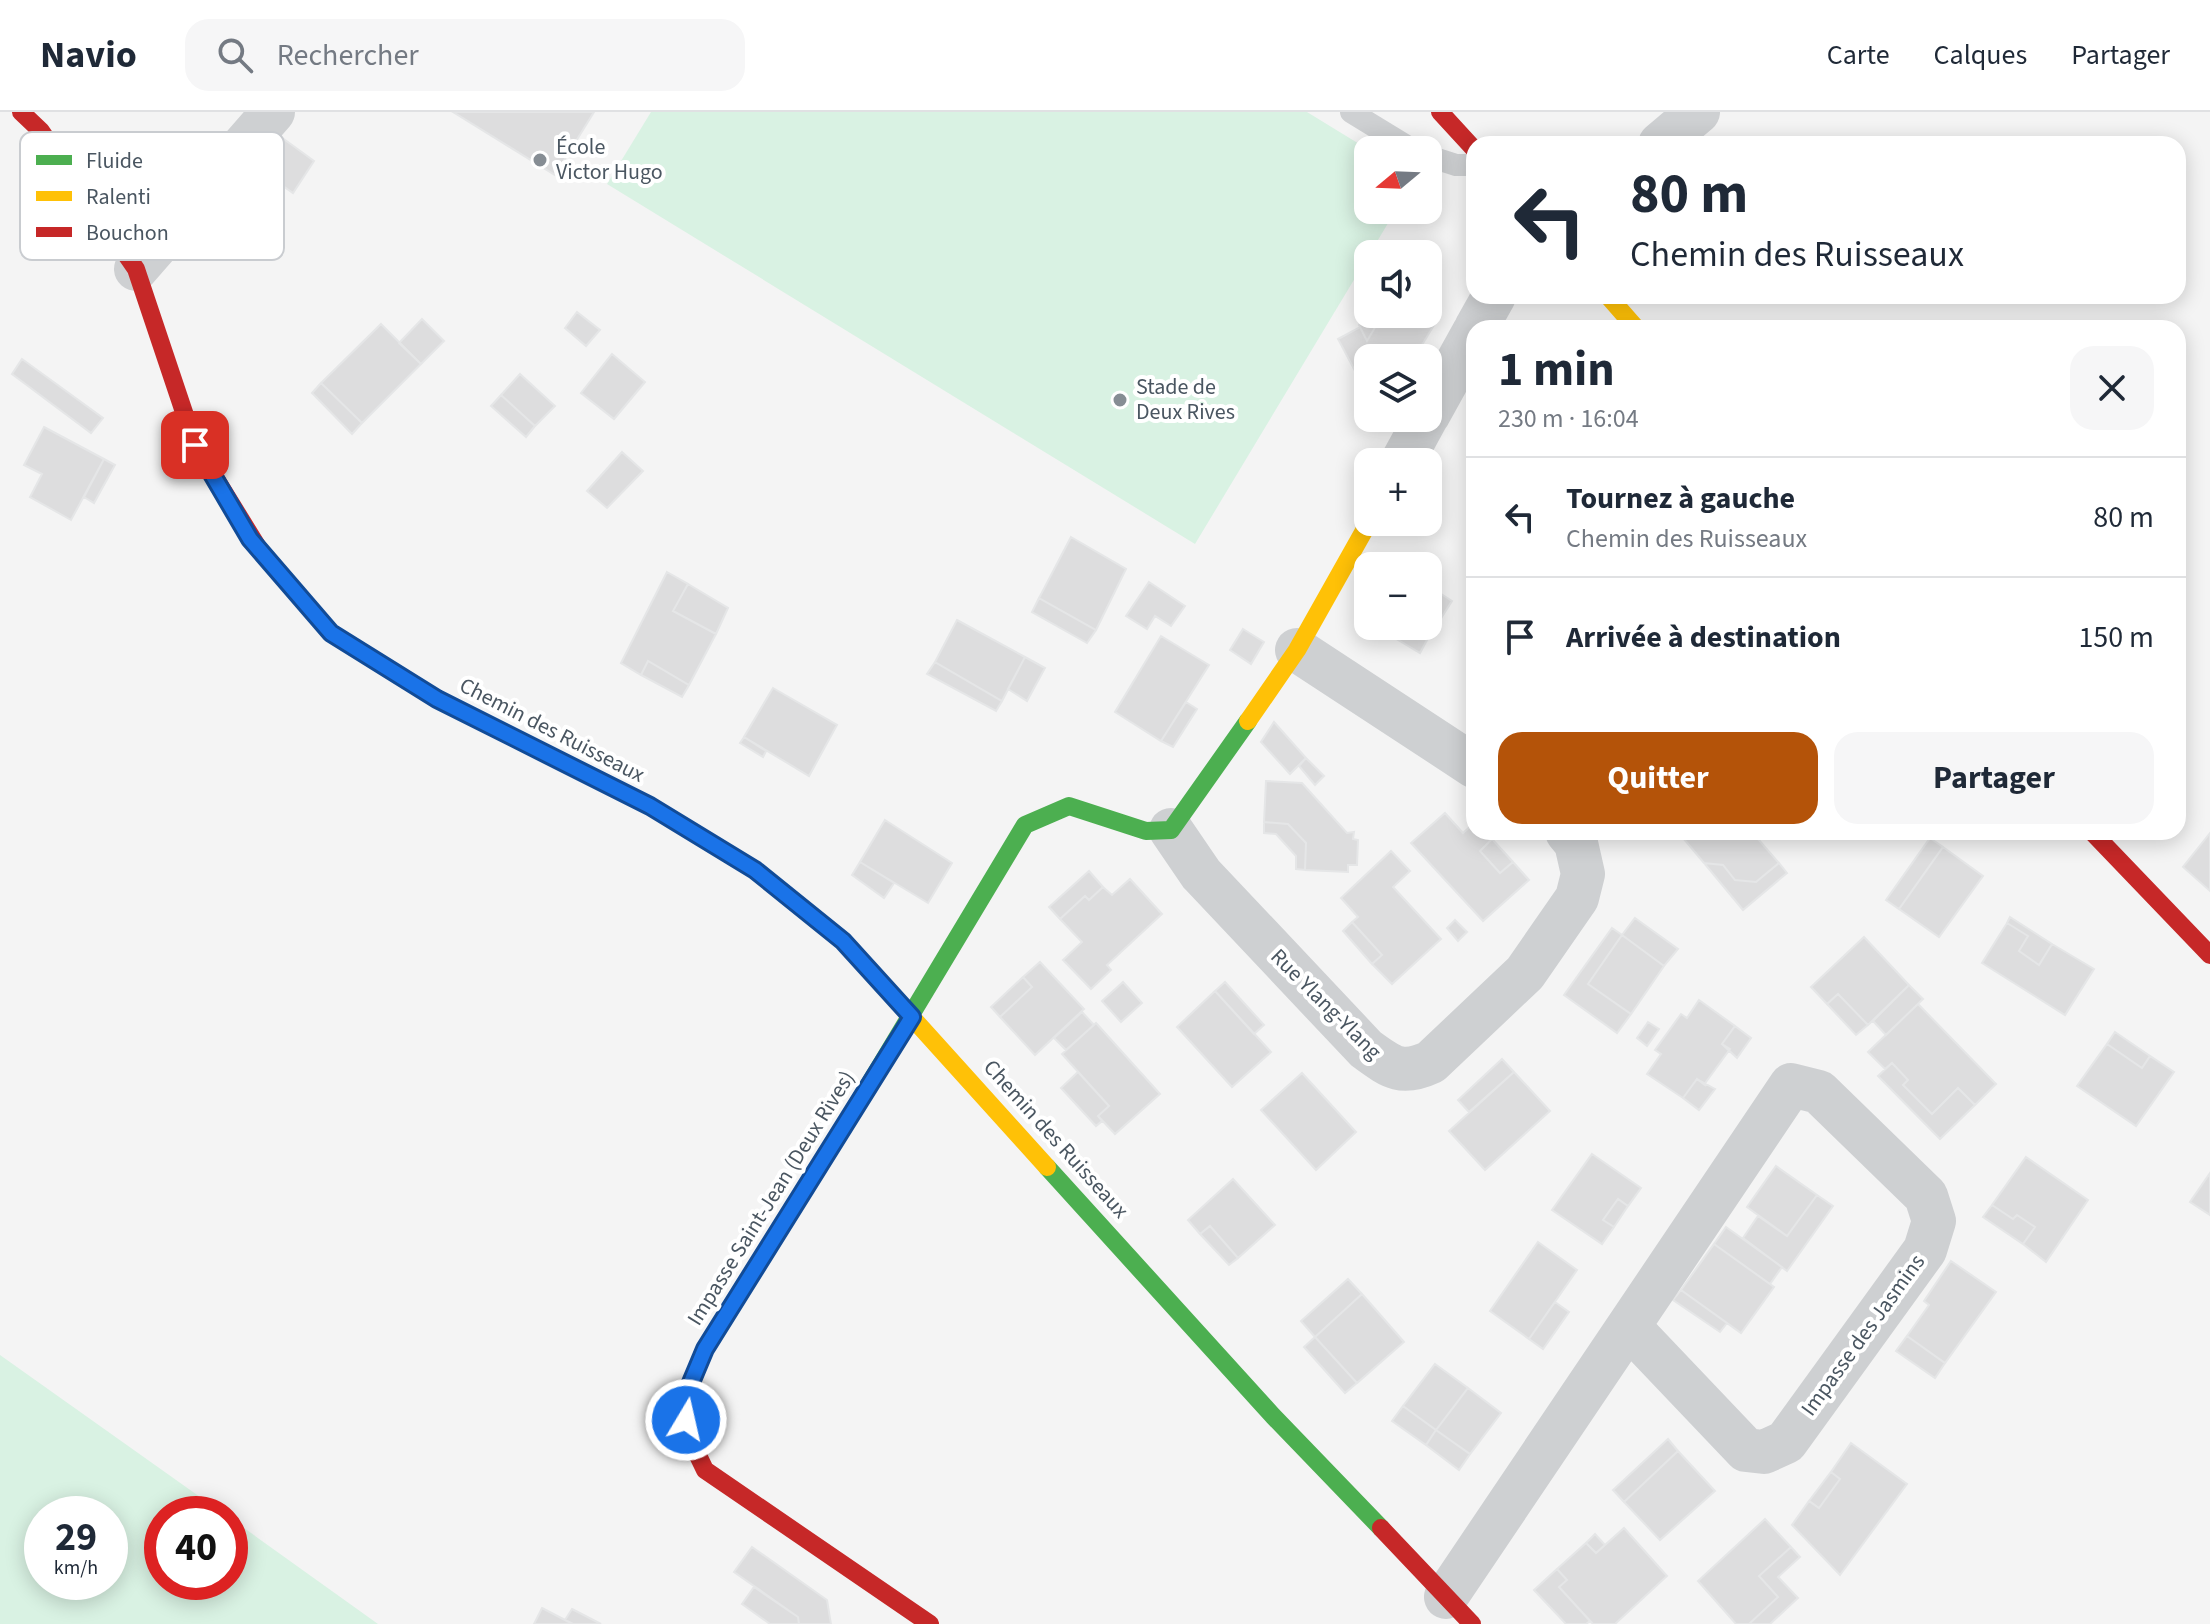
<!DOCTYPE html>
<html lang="fr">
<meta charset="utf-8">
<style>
body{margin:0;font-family:"Source Sans 3",sans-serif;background:#f6f6f7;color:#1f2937;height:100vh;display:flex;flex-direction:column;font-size:30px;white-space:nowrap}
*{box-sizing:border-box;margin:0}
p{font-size:26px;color:#747a83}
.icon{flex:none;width:44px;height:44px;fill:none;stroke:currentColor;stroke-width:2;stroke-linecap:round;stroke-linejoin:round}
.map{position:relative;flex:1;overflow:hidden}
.panel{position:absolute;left:1466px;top:208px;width:720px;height:520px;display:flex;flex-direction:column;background:#fff;border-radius:24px;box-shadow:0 4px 20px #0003}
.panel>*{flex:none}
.hud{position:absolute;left:1466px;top:24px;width:720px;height:168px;border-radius:24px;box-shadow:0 4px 20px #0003;background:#fff;color:#1f2937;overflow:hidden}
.needle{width:52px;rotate:251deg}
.tools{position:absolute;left:1354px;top:24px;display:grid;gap:16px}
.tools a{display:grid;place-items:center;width:88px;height:88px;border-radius:16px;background:#fff;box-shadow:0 4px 20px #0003;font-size:40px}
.speed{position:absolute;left:24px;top:1384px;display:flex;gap:16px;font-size:40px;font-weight:700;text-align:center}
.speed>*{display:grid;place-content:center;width:104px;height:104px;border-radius:50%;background:#fff;box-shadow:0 4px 20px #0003;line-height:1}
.speed small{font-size:20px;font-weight:400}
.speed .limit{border:12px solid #d22;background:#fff;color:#111}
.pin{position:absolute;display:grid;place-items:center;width:68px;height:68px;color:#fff;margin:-34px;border-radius:16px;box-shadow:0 4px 12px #0006}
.me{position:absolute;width:88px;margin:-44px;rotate:9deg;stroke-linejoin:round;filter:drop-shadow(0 0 6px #0008)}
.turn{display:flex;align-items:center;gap:28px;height:168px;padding:0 32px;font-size:36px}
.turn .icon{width:104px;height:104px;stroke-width:2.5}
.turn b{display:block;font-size:56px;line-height:68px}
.round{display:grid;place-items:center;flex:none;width:84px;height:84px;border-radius:24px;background:#f6f6f7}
.head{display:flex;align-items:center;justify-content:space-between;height:136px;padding:0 32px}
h1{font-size:48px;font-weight:700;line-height:60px}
.button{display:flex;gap:16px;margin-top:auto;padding:16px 32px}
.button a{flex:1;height:92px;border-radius:24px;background:#b45309;color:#fff;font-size:32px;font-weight:700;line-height:92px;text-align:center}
.button a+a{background:#f6f6f7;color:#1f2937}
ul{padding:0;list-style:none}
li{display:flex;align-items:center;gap:24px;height:120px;padding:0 32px;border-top:2px solid #e0e1e3}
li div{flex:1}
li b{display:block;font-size:30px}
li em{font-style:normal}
header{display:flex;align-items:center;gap:48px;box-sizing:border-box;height:112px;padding:0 40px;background:#fff;border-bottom:2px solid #e0e1e3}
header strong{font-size:38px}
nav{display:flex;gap:44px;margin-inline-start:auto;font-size:28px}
.search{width:560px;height:72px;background:#f6f6f7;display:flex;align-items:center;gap:20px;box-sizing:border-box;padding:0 28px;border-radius:24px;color:#747a83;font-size:30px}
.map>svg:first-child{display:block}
.green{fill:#d9f2e3;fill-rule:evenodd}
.building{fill:#ddddde;stroke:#e5e6e7;stroke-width:2}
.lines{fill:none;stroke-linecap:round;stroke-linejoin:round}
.lane{stroke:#ced0d2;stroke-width:22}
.street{stroke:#ced0d2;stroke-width:44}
.fast{stroke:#4caf50;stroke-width:18}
.slow{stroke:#ffc107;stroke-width:18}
.jam{stroke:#c62828;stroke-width:18}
.route-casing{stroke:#114b97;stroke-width:20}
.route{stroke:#1a73e8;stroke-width:14}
.poi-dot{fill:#868d94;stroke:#fff;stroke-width:3}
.labels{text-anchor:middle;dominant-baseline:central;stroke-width:8;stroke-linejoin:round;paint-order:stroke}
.poi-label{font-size:22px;fill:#4a5661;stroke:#fff;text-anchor:start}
.street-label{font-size:22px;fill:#4a5661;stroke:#fff}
.key{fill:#fff;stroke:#c9ccd0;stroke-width:2}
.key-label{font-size:22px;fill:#4a5661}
</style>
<header>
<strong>Navio</strong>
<div class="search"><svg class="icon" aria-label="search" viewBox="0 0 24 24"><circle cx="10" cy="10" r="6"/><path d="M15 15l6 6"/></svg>Rechercher</div>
<nav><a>Carte</a><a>Calques</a><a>Partager</a></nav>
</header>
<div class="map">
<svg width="2210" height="1512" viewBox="0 0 2210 1512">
<rect width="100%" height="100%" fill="#f4f4f4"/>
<path class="green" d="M651,0H1307L1369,38L1368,98H1396L1195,432L607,72Z
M0,1243L224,1402H162V1470H230V1406L378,1512H0ZM42,1402H110V1470H42Z"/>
<path class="building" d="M453,0H594L555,63Z
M281,25L314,49L293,81L259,57Z
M1368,198V202H1383L1367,229L1359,213Z
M1428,199L1439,205L1414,246L1395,237L1379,246H1368V252L1355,259L1338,227L1360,215L1367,229L1383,202H1428Z
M577,200L600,218L586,234L565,216Z
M422,207L444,229L421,252L399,231Z
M381,212L421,252L362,311L321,271Z
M612,242L645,270L614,307L581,281Z
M22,247L103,306L91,321L12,262Z
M520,262L555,294L535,314L501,283Z
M321,271L362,311L352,322L312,281Z
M501,283L535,314L526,325L491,294Z
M44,315L104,347L71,408L30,385L42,362L24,353Z
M622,340L643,359L607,396L587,379Z
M104,347L115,353L94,391L84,385Z
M1071,425L1126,457L1096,518L1039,486Z
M667,460L688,472L673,499L716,522L689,573L648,549L641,563L621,551Z
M1428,462L1440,470L1435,478L1452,489L1427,528L1405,514H1428Z
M1149,470L1185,494L1171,514L1155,504L1147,517L1126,504Z
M688,472L728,496L716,522L673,499Z
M1039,486L1096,518L1087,531L1032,500Z
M957,508L1025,545L1002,589L935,550Z
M1375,514H1405L1427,528L1420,541Z
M1243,517L1264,530L1251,552L1230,538Z
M1161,524L1209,553L1161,629L1115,600Z
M1025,545L1045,556L1027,589L1008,577Z
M648,549L689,573L682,585L641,563Z
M935,550L1002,589L996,599L927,562Z
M773,576L837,613L809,664L744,625Z
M1186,590L1197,597L1173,635L1161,629Z
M1274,610L1306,646L1290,662L1261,630Z
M744,625L766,639L763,645L740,631Z
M1306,646L1324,664L1315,673L1299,654Z
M1266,669L1302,671L1347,721L1354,720L1353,727L1358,728L1357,753H1348V760L1305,758L1306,731L1288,712L1264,710Z
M1445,701L1463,721L1474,711V720H1486L1492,727L1480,739L1500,761L1513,750L1529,768L1483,809L1411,731Z
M885,708L952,751L928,791L860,750Z
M1264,710L1288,712L1306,731L1305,758L1296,757V744L1276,722L1264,721Z
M1678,720H1752L1779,751L1756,770L1735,768L1723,753L1704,751Z
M2210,721V779L2183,755Z
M1930,726L1943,735L1899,797L1886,788Z
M1492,727L1513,750L1500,761L1480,739Z
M1943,735L1983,764L1939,825L1899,797Z
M1391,739L1410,759L1393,775L1441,827L1392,872L1372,852L1382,843L1352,810L1358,805L1341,786Z
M860,750L894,771L884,786L852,763Z
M1704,751L1723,753L1735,768L1756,770L1779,751L1787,761L1743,798Z
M1089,759L1103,775L1089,788L1085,784L1060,807L1049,795Z
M1130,767L1162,802L1107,853L1111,858L1091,877L1063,848L1082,830L1060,807L1085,784L1089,788L1103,775L1112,783Z
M2010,805L2052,832L2039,853L2019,839L2028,824L2007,811Z
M1635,806L1678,837L1664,854L1622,823Z
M1455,808L1467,820L1458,829L1447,816Z
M1352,810L1382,843L1372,852L1343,819Z
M2007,811L2028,824L2019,839L2039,853L2052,832L2094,857L2065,903L1982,851Z
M1612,816L1622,823L1588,872L1631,902L1617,921L1564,883Z
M1622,823L1664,854L1631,902L1588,872Z
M1864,825L1909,873L1868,913L1838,882L1827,892L1811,875Z
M1040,850L1084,897L1035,943L1000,905L1032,875L1023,865Z
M1023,865L1032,875L1000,905L991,895Z
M1123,870L1142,891L1121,910L1102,889Z
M1225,870L1264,913L1254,922L1215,879Z
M1909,873L1923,887L1886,923L1873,909Z
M1215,879L1271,940L1232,975L1177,915Z
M1838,882L1868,913L1856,923L1827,892Z
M1699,888L1735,914L1722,932L1730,937L1706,970L1705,973L1697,967L1683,986L1647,962L1661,942L1655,938L1681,902L1687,906Z
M1918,892L1996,972L1975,993L1958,976L1932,1002L1903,973L1908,968L1892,951L1885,957L1868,940Z
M1082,900L1094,913L1066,938L1054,926Z
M1648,910L1659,917L1647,934L1637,926Z
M1096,911L1160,982L1115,1022L1098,1004L1109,994L1062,942Z
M1735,914L1751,926L1737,946L1722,932Z
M2115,920L2150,944L2142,956L2107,932Z
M2107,932L2142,956L2150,944L2174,960L2136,1014L2077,974Z
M1502,947L1514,960L1469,1000L1458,988Z
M1892,951L1908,968L1903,973L1932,1002L1958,976L1975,993L1940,1027L1878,964Z
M1078,960L1109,994L1098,1004L1102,1009L1096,1014L1061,976Z
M1514,960L1550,999L1485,1058L1449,1019Z
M1302,961L1356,1020L1316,1058L1261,998Z
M1697,967L1715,977L1699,998L1683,986Z
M1592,1042L1641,1076L1628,1094L1618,1087L1603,1108L1614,1115L1602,1132L1552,1098Z
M2026,1045L2088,1088L2046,1150L2023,1132L2035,1115L2017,1103L2013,1107L1992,1093Z
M1776,1054L1817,1083L1787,1124L1747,1095Z
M2210,1061V1103L2190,1090Z
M1233,1067L1275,1113L1238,1146L1210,1114L1200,1122L1188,1108Z
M1817,1083L1833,1094L1787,1159L1743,1126L1758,1104L1787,1124Z
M1618,1087L1628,1094L1614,1115L1603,1108Z
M1992,1093L2013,1107L2017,1103L2035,1115L2023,1132L1983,1105Z
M1210,1114L1238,1146L1229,1153L1200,1122Z
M1726,1115L1782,1155L1770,1172L1714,1132Z
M1538,1130L1577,1158L1529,1227L1490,1199Z
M1714,1132L1774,1175L1741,1221L1681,1178Z
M1951,1149L1996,1180L1945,1251L1907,1224L1929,1193L1924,1189Z
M1348,1167L1362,1182L1315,1225L1301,1209Z
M1681,1178L1727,1211L1720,1220L1673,1188Z
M1362,1182L1404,1230L1357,1271L1315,1225Z
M1555,1190L1569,1200L1543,1237L1529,1227Z
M1907,1224L1945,1251L1935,1266L1896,1239Z
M1315,1225L1357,1271L1345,1281L1304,1235Z
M1435,1252L1468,1276L1436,1318L1403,1294Z
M1468,1276L1501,1301L1470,1342L1436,1318Z
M1403,1294L1436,1318L1426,1333L1392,1309Z
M1436,1318L1470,1342L1459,1358L1426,1333Z
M1668,1327L1678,1339L1624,1390L1613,1378Z
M1851,1331L1907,1372L1840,1463L1792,1413L1809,1389L1819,1396L1840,1367L1831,1360Z
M1678,1339L1715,1379L1660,1428L1624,1390Z
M1831,1360L1840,1367L1819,1396L1809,1389Z
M1765,1407L1791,1435L1759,1464L1778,1485L1749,1512H1736L1698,1469Z
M1624,1416L1667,1464L1615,1512H1593L1559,1475L1567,1468L1557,1457L1586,1431L1596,1441Z
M1595,1422L1605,1433L1596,1441L1586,1431Z
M752,1435L827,1488L831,1512H799L798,1505L734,1460Z
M1791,1435L1800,1445L1778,1465L1798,1486L1770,1512H1749L1778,1485L1759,1464Z
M1557,1457L1567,1468L1559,1475L1590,1509L1586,1512H1566L1534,1478Z
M754,1475L798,1505L799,1512H770L742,1492Z
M542,1496L565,1508L573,1512H534Z
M572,1497L601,1512H573L565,1508Z"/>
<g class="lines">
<path class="lane" d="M1351,0L1413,38
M1428,44L1456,53H1474"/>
<path class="street" d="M1660,32L1698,0
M136,157L273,0
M1476,216L1494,184
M1428,303L1474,220
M1402,350L1426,306
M1297,538L1474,654
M1171,718L1201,762L1366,937C1391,955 1401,964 1431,950L1525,861L1577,786L1583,762L1576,731L1567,720
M1446,1485L1791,973L1819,980L1926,1084L1934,1109L1925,1138L1786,1330L1764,1340L1746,1338L1629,1215"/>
<path class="fast" d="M259,437L331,521L437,587L588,663
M852,1001L1025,713L1069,694L1146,719L1171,718L1248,609
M1047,1055L1273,1304L1381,1416"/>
<path class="slow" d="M1608,184L1636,216
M1248,609L1297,538L1369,410
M588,663L650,694L755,758L843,829L1047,1055
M692,1331L682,1292L705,1237L852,1001"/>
<path class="jam" d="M21,0L41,19L136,157L195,333L259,437
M1440,0L1474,37
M2092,720L2210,843
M692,1331L705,1358L930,1512
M1381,1416L1472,1512"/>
</g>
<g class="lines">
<defs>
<path id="route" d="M195,333L250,427L331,521L437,587L650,694L755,758L843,829L912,905L705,1237L682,1292L686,1308"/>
</defs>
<use href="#route" class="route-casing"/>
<use href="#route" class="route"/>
</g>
<g class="poi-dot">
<circle cx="540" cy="48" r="8"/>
<circle cx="1120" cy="288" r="8"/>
</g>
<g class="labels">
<g class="poi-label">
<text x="556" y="35">École<tspan x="556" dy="25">Victor Hugo</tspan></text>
<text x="1136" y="275">Stade de<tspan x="1136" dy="25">Deux Rives</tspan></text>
</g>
<g class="street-label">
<text transform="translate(552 618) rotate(27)">Chemin des Ruisseaux</text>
<text transform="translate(1326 892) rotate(45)">Rue Ylang-Ylang</text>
<text transform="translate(1056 1027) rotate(48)">Chemin des Ruisseaux</text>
<text transform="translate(771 1086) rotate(-58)">Impasse Saint-Jean (Deux Rives)</text>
<text transform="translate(1863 1223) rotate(-54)">Impasse des Jasmins</text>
</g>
</g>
<rect x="20" y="20" width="264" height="128" rx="12" class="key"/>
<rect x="36" y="43" width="36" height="10" fill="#4caf50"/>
<rect x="36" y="79" width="36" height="10" fill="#ffc107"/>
<rect x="36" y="115" width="36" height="10" fill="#c62828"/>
<g class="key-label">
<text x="86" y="56">Fluide</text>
<text x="86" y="92">Ralenti</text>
<text x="86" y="128">Bouchon</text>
</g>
</svg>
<div class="tools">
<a><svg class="needle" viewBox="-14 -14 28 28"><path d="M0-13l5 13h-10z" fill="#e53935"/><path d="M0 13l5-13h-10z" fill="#747a83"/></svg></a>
<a><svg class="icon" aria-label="sound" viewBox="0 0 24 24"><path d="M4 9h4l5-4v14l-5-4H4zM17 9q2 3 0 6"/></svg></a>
<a><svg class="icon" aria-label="layers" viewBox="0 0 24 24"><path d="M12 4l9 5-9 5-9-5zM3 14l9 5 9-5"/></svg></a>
<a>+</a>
<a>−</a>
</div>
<div class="speed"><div>29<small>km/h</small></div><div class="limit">40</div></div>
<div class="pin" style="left:195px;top:333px;background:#d93025"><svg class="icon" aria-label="arrive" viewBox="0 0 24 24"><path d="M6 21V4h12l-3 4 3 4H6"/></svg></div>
<svg class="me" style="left:686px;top:1308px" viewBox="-20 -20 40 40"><circle r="17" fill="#1a73e8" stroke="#fff" stroke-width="3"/><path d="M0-11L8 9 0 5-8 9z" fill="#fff"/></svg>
<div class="hud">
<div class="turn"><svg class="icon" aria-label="left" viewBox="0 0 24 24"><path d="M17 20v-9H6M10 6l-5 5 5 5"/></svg><div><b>80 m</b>Chemin des Ruisseaux</div></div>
</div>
<section class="panel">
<div class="head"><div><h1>1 min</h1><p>230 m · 16:04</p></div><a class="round"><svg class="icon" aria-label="close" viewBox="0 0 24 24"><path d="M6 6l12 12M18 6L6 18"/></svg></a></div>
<ul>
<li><svg class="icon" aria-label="left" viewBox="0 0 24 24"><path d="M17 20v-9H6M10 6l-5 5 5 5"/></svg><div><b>Tournez à gauche</b><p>Chemin des Ruisseaux</p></div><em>80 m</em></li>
<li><svg class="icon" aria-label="arrive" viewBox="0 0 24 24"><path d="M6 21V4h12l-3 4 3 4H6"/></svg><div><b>Arrivée à destination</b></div><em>150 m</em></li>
</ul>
<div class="button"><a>Quitter</a><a>Partager</a></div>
</section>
</div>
